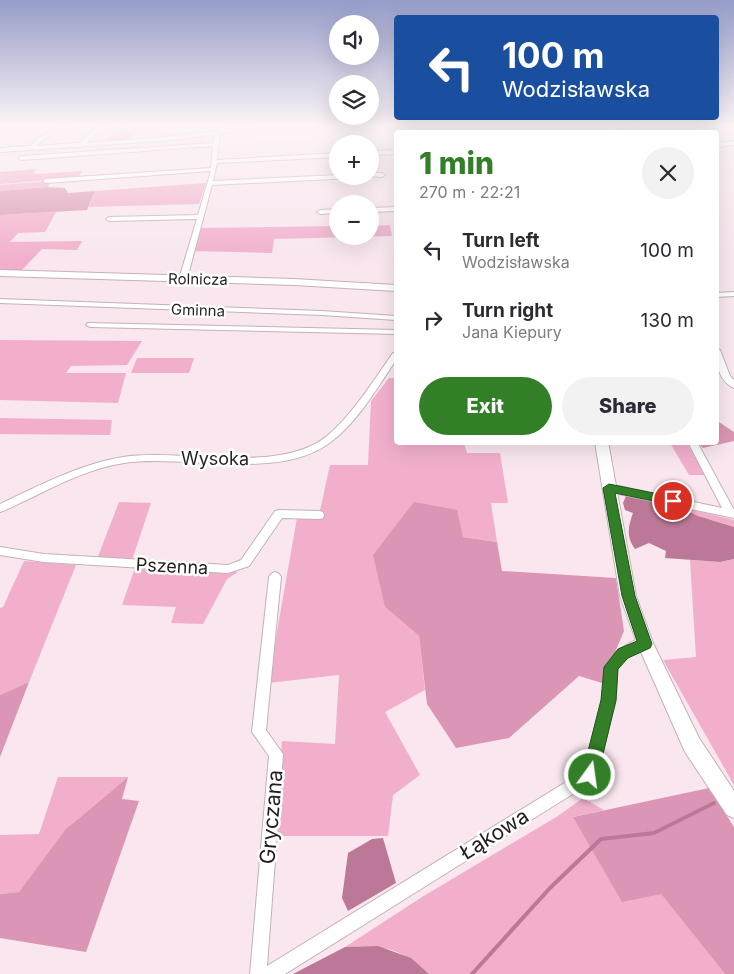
<!DOCTYPE html>
<meta charset="utf-8">
<style>
body{margin:0;font-family:Inter,sans-serif;background:#f2f2f3;color:#2b2b33;height:100vh;display:flex;flex-direction:column;font-size:19px;white-space:nowrap}
*{box-sizing:border-box;margin:0}
p{font-size:16px;color:#7c7c81}
.icon{flex:none;width:28px;height:28px;fill:none;stroke:currentColor;stroke-width:2;stroke-linecap:round;stroke-linejoin:round}
.map{position:relative;flex:1;overflow:hidden}
.details{position:absolute;left:394px;top:130px;width:325px;height:315px;display:flex;flex-direction:column;background:#fff;border-radius:5px;box-shadow:0 5px 20px #0002}
.details>*{flex:none}
.hud{position:absolute;left:394px;top:15px;width:325px;height:105px;border-radius:5px;box-shadow:0 5px 20px #0002;background:#1a4fa0;color:#fff;overflow:hidden}
.tools{position:absolute;left:329px;top:15px;display:grid;gap:10px}
.tools a{display:grid;place-items:center;width:50px;height:50px;border-radius:50%;background:#fff;box-shadow:0 5px 20px #0002;font-size:25px}
.pin{position:absolute;display:grid;place-items:center;width:42px;height:42px;color:#fff;margin:-21px;border:2px solid #fff;border-radius:50%;box-shadow:0 1px 5px #0007}
.me{position:absolute;width:55px;margin:-28px;rotate:14deg;stroke-linejoin:round;filter:drop-shadow(0 0 4px #0008)}
.turn{display:flex;align-items:center;gap:18px;height:105px;padding:0 25px;font-size:22px}
.turn .icon{width:65px;height:65px;stroke-width:2.5}
.turn b{display:block;font-size:35px;line-height:42px}
.round{display:grid;place-items:center;flex:none;width:52px;height:52px;border-radius:26px;background:#f2f2f3}
.summary{display:flex;align-items:center;justify-content:space-between;height:85px;padding:0 25px}
h1{font-size:30px;font-weight:800;line-height:38px;color:#327f27}
.primary-button{display:flex;gap:10px;margin-top:auto;padding:10px 25px}
.primary-button a{flex:1;height:58px;border-radius:30px;background:#327f27;color:#fff;font-size:20px;font-weight:800;line-height:58px;text-align:center}
.primary-button a+a{background:#f2f2f3;color:#2b2b33}
ul{padding:0;list-style:none}
li{display:flex;align-items:center;gap:15px;height:70px;padding:0 25px}
li div{flex:1}
li b{display:block;font-size:19px}
li em{font-style:normal}
.map>svg:first-child{display:block}
.green{fill:#f1afcc}
.forest{fill:#dc96b5}
.water{fill:#bc7897}
.lines{fill:none;stroke-linecap:round;stroke-linejoin:round}
.stream{stroke:#bc7897;stroke-width:4}
.street-casing{stroke:#c3b2b9;stroke-width:2}
.secondary-casing{stroke:#c3b2b9;stroke-width:2}
.street{fill:#fff;fill-rule:evenodd}
.secondary{fill:#fff;fill-rule:evenodd}
.route{fill:#327f27;stroke:#205319}
.labels{text-anchor:middle;dominant-baseline:central;stroke-width:5;stroke-linejoin:round;paint-order:stroke}
.far-street-label{font-size:15px;fill:#241e21;stroke:#fff}
.street-label{font-size:18px;fill:#241e21;stroke:#fff}
.near-street-label{font-size:21px;fill:#241e21;stroke:#fff}
</style>
<div class="map">
<svg width="734" height="974" viewBox="0 0 734 974">
<rect width="100%" height="100%" fill="#f9e6ee"/>
<path class="green" d="M128,125H145L127,140H105Z
M654,125H685L693,129L663,132H619L614,129Z
M36,169L34,173L36,174L82,171L78,178L0,184V172Z
M50,181L48,187L0,191V185Z
M206,183L199,204L89,207L95,191Z
M56,212L45,232L18,233L10,242L82,241L77,250L42,249L20,272L0,271V215Z
M390,225L392,236L274,239L272,253L193,251L199,228L337,226L338,236H370V226Z
M0,340L142,341L127,365L71,366L66,373H126L118,403L0,400Z
M137,358H194L189,373H131Z
M389,378H396V442L464,443L467,453H500L508,503H491L497,542L463,537L385,607L419,636L425,690L385,712L420,775L393,795L388,836H275L282,741L335,744L339,675L268,683L298,512L319,515L330,465H368L371,401Z
M0,418L112,420L110,435L0,434Z
M670,443H687L705,475H689Z
M119,502L151,503L132,560L97,559Z
M680,507L734,520V527L698,516Z
M734,559V785L663,660L696,657L690,560L720,562Z
M24,561L76,565L29,682L0,695V608L3,607Z
M135,568H143L238,572L227,579L203,624L171,623L176,607L122,605Z
M58,777H128L73,823L19,892L0,894V835L39,834Z
M583,798L604,810L573,817L661,894L725,974H429C399,947 384,945 345,947L422,897L558,816Z"/>
<path class="forest" d="M48,187L65,188L68,193L95,191L87,210L0,215V191Z
M716,420L734,432V441L703,448L698,443L716,442Z
M414,502L457,510L463,537L497,542L502,571L616,578L624,631L602,683L579,676L509,738L456,748L427,704L419,636L385,607L373,555Z
M29,682L0,757V695Z
M128,777L122,799L139,801L86,952L0,938V894L19,892L66,829Z
M709,788L734,827V974H725L661,894L622,902L573,817Z"/>
<path class="water" d="M626,496L680,507L698,516L734,527V559L720,562L665,558L666,551L649,543L635,549C626,536 628,527 633,513L625,510L623,503Z
M383,838L396,883L348,911L342,898L348,853L372,839Z
M378,946L411,958L429,974H293L345,947Z"/>
<g class="lines">
<path class="stream" d="M472,974L550,888L601,839L654,833L714,803"/>
<defs>
<path id="street" d="M64,125H69L44,139L36,146L80,143C88,135 98,124 109,125L95,134L86,143L175,136L216,131L222,125H226L223,130L268,125L266,126L220,133L217,160L338,153V157L217,163L213,181L338,175L355,176L352,178L212,185L187,279L183,281L179,279L197,219L109,221L106,219L109,217L198,215L211,171L46,183L43,181L46,179L211,168L213,146L21,160L18,158L21,156L214,143V134L175,140L0,152V148L30,146L40,137Z
M723,125H734V126L678,132H667Z
M734,141V145L716,147V143Z
M396,150V154L370,155V151Z
M370,173H382L385,175L382,177L368,176H370Z
M396,207V211L370,212V208Z
M338,209V213L320,214L317,212L320,210Z
M734,292V296L716,297V293Z
M0,299L322,311L396,316V320L322,315L0,303Z
M87,323L396,330V334L90,327L86,325Z
M716,348L720,350L730,376L734,380V388C718,381 716,362 716,348Z
M393,353H396V360C377,388 359,420 332,441C281,482 185,454 124,463C92,468 63,482 35,496C23,501 12,508 0,512V504C40,485 80,464 123,457C182,448 279,475 327,436C354,413 373,381 393,353Z
M688,442H697L734,510V518L609,492L604,488L609,484L722,508Z
M279,510L319,511L323,512L324,515L323,518L319,519L282,518L249,566L228,573L44,562L0,555V547L44,554L228,565L241,560L275,511Z
M275,572L279,574L281,577L266,730L283,754L267,966L584,771L602,700L605,667C610,655 636,634 649,639L651,643L649,647L627,657L617,669L616,700L595,780L285,974H250L269,756L252,732L269,577L271,574Z"/>
<path id="secondary" d="M404,125H411L419,132H412Z
M0,270L294,279L396,285V291L294,285L0,276Z
M595,442H608L636,596L653,643L699,738L734,791V818L727,815L685,752L637,643L620,596Z"/>
</defs>
<use href="#street" class="street-casing"/>
<use href="#secondary" class="secondary-casing"/>
<use href="#street" class="street"/>
<use href="#secondary" class="secondary"/>
</g>
<linearGradient id="sky" x2="0" y2="1"><stop stop-color="#969cc8"/><stop offset="0.48" stop-color="#fcf4f7"/><stop offset="1" stop-color="#fcf4f7" stop-opacity="0"/></linearGradient>
<rect width="734" height="261" fill="url(#sky)"/>
<path class="route" d="M609,484L673,497L679,501L673,505L615,493L635,596L652,644L650,648L628,658L618,669L616,700L598,775L596,780L590,783L585,780L582,775L601,700L604,667L618,649L637,641L622,596L603,488Z"/>
<g class="labels">
<g class="far-street-label">
<text transform="translate(198 279) rotate(1)">Rolnicza</text>
<text transform="translate(198 310) rotate(2)">Gminna</text>
</g>
<g class="street-label">
<text x="215" y="458">Wysoka</text>
<text transform="translate(172 566) rotate(3)">Pszenna</text>
</g>
<g class="near-street-label">
<text transform="translate(271 817) rotate(-85)">Gryczana</text>
<text transform="translate(494 834) rotate(-32)">Łąkowa</text>
</g>
</g>
</svg>
<div class="tools">
<a><svg class="icon" aria-label="sound" viewBox="0 0 24 24"><path d="M4 9h4l5-4v14l-5-4H4zM17 9q2 3 0 6"/></svg></a>
<a><svg class="icon" aria-label="layers" viewBox="0 0 24 24"><path d="M12 4l9 5-9 5-9-5zM3 14l9 5 9-5"/></svg></a>
<a>+</a>
<a>−</a>
</div>
<div class="pin" style="left:673px;top:501px;background:#d93025"><svg class="icon" aria-label="arrive" viewBox="0 0 24 24"><path d="M6 21V4h12l-3 4 3 4H6"/></svg></div>
<svg class="me" style="left:590px;top:775px" viewBox="-20 -20 40 40"><circle r="17" fill="#327f27" stroke="#fff" stroke-width="3"/><path d="M0-11L8 9 0 5-8 9z" fill="#fff"/></svg>
<div class="hud">
<div class="turn"><svg class="icon" aria-label="left" viewBox="0 0 24 24"><path d="M17 20v-9H6M10 6l-5 5 5 5"/></svg><div><b>100 m</b>Wodzisławska</div></div>
</div>
<section class="details">
<div class="summary"><div><h1>1 min</h1><p>270 m · 22:21</p></div><a class="round"><svg class="icon" aria-label="close" viewBox="0 0 24 24"><path d="M6 6l12 12M18 6L6 18"/></svg></a></div>
<ul>
<li><svg class="icon" aria-label="left" viewBox="0 0 24 24"><path d="M17 20v-9H6M10 6l-5 5 5 5"/></svg><div><b>Turn left</b><p>Wodzisławska</p></div><em>100 m</em></li>
<li><svg class="icon" aria-label="right" viewBox="0 0 24 24"><path d="M7 20v-9h11M14 6l5 5-5 5"/></svg><div><b>Turn right</b><p>Jana Kiepury</p></div><em>130 m</em></li>
</ul>
<div class="primary-button"><a>Exit</a><a>Share</a></div>
</section>
</div>
